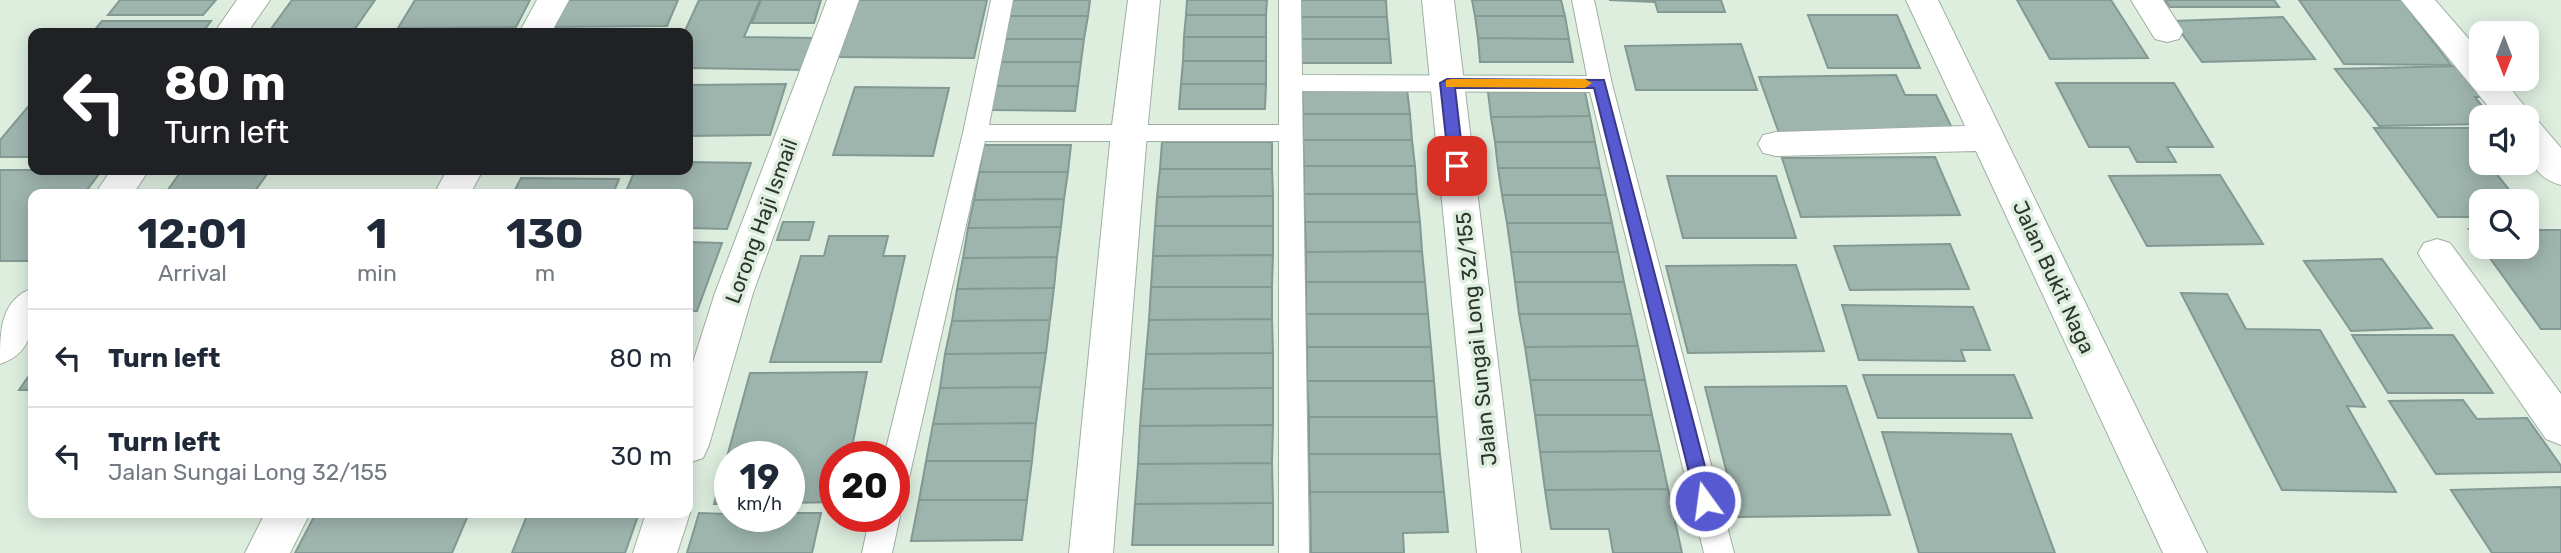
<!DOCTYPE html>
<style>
body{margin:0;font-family:Rubik,sans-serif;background:#f2f2f3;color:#1f2937;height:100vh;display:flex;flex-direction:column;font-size:26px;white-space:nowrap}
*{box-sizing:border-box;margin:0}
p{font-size:23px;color:#747a83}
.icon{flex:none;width:38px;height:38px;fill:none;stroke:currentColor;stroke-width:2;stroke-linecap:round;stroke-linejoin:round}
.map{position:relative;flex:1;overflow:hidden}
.side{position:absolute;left:28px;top:189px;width:665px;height:329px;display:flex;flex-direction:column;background:#fff;border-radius:14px;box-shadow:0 4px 18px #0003}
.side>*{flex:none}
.banner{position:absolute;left:28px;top:28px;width:665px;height:147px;border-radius:14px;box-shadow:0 4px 18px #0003;background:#202124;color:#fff;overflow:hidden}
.needle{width:46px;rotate:180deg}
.fabs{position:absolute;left:2469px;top:21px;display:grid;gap:14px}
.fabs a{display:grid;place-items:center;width:70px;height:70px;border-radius:14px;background:#fff;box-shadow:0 4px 18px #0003;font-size:35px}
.speed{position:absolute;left:714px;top:441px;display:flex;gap:14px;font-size:35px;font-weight:700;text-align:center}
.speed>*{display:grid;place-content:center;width:91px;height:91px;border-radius:50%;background:#fff;box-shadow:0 4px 18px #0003;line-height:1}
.speed small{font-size:18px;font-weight:400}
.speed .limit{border:10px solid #d22;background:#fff;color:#111}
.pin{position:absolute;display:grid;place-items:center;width:60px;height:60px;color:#fff;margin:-30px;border-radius:14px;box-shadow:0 4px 10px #0006}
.me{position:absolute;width:77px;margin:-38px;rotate:346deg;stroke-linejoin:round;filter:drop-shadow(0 0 5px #0008)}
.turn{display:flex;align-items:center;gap:24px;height:147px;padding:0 21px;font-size:32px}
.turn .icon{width:91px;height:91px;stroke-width:2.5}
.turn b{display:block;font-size:49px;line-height:60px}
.eta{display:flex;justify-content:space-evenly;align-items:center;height:119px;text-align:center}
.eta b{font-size:42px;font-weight:700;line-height:49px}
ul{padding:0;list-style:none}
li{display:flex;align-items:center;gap:21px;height:98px;padding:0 21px;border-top:2px solid #e0e1e3}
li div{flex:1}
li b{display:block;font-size:26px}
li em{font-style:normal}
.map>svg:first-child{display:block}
.building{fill:#9eb5ae;stroke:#839993;stroke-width:2}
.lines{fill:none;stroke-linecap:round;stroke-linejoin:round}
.lane-casing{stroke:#9fafa1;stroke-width:2}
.street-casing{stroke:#9fafa1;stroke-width:2}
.lane{fill:#fff;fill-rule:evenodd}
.street{fill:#fff;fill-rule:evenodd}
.route{fill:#5659d0;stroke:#383a87;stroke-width:2}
.slow{fill:#f59e0b}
.labels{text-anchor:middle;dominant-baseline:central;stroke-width:7;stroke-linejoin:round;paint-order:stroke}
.street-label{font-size:21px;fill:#2d342e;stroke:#ddeedf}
</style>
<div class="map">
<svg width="2561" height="553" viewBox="0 0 2561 553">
<rect width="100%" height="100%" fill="#ddeedf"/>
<path class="building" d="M120,0H216L203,15H108Z
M292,0H375L352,33H268Z
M415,0H530L516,27L398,28Z
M568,0H678L667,26L554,27Z
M699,0H760L744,37L814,38L802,70L688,68V33H684Z
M761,0H821L814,23H752Z
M852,0H987L974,58L833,57Z
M1010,0H1090L1088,16H1007Z
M1187,0H1267L1266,15H1186Z
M1297,0H1386L1387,17H1297Z
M1472,0H1561L1565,16H1475Z
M1609,0H1721L1725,12H1658L1655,2Z
M2017,0H2111L2148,58L2050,59Z
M2165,0H2274L2279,7H2170Z
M2299,0H2401L2451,65L2344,64Z
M1186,15H1266V37H1184Z
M1808,15H1897L1920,68H1828Z
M1007,16H1088L1084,39H1002Z
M1475,16H1565L1569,39L1478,38Z
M1297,17H1387L1389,39H1297Z
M2283,17L2315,59L2202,62L2173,21Z
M102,21H211L202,33H92Z
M667,29L665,33H537L539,30Z
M1184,37H1266V61H1183Z
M1478,38L1569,39L1573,62H1480Z
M1002,39H1084L1081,62H998Z
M1297,39H1389L1391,63H1298Z
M1741,44L1757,90H1636L1625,46Z
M1183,61H1266V84H1181Z
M998,62H1081L1078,86H993Z
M2461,66L2486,97H2475L2491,117H2482V124L2379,126L2335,69Z
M1896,75L1905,95H1936L1953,130L1779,133L1759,77Z
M2056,83H2174L2213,147H2167L2176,162H2137L2129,147H2089Z
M786,84L770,135L688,136V85Z
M1181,84H1266L1265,109H1179Z
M993,86H1078L1075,111L988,110Z
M855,87L949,88L933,156L833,155Z
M1407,89L1410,114H1303L1302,90Z
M1488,92H1585L1590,116L1491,117Z
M33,101V157H0V140Z
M1303,114H1410L1412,140H1303Z
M1590,116L1595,142H1495L1491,117Z
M2374,128H2482V163H2527V157L2531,163H2488L2518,201H2482V217H2438Z
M1303,140H1412L1415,166H1304Z
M1162,142H1272V169H1160Z
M1495,142H1595L1600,168H1498Z
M984,145H1071L1068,172H979Z
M1935,157L1960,215L1801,217L1782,158Z
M688,162L751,163L727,229L688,228V194H625L635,170H688Z
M1304,166H1415L1417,194H1304Z
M1498,168H1600L1606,195H1502Z
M1160,169H1272L1273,196L1157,197Z
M0,170H102L84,194H33V261H0Z
M182,170H270L253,194H165Z
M482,170H606L605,172Z
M979,172H1068L1064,199L974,200Z
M2220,175L2263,244L2147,246L2109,176Z
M1667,176H1776L1796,238H1683Z
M521,178L619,179L613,194H513Z
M1304,194H1417L1420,222H1305Z
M1502,195H1606L1612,223H1507Z
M1273,196V226H1155L1157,197Z
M1064,199L1061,227L968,228L974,200Z
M783,222H814L809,240H777Z
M1305,222H1420L1422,251L1306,252Z
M1507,223H1612L1618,252H1511Z
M1155,226H1273V255L1153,256Z
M1061,227L1057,257L963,258L968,228Z
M2469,229H2482V246Z
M2527,230H2561V329H2541L2482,247H2527Z
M829,236H888L883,256H905L881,362H770L801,256H824Z
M688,242L722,243L697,311H688Z
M1950,244L1969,289L1850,290L1834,246Z
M1422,251L1425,282H1306V252Z
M1511,252H1618L1624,282H1515Z
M1273,255L1272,287H1151L1153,256Z
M1057,257L1054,288L957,289L963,258Z
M2382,259L2432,328L2351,331L2304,261Z
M1796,265L1824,351L1688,353L1666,266Z
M1306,282H1425L1428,314H1306Z
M1515,282H1624L1631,314H1519Z
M1151,287H1272V319L1149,320Z
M1054,288L1050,320L952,321L957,289Z
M2181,293L2227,294L2246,329L2320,330L2365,407L2347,406L2396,492L2282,490Z
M1842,305L1973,307L1990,350H1961L1965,361L1859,360Z
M1306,314H1428L1431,347H1307Z
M1519,314H1631L1638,346L1525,347Z
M1272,319L1273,353L1146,354L1149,320Z
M1050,320L1046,353L945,354L952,321Z
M2352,335H2453L2493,393H2388Z
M1638,346L1645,380H1530L1525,347Z
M1307,347H1431L1434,381H1307Z
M1046,353L1041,387L940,388L945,354Z
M1273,353V388L1143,389L1146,354Z
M33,370V390H19Z
M867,372L850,457H835V502L789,503V457H730V504H714L750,373Z
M1863,375H2014L2032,418H1878Z
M1530,380H1645L1652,415H1535Z
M1307,381H1434L1437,417H1309Z
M1846,386L1890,515L1738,517L1705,387Z
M1041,387L1036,423L933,424L940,388Z
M1273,388V425L1140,426L1143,389Z
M2463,400L2477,419L2527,418L2561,466V472L2436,474L2389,401Z
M1535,415H1652L1660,451L1540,452Z
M1309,417H1437L1440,454H1309Z
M1036,423L1032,461H926L933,424Z
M1273,425L1272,463L1138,464L1140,426Z
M1882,432L2011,434L2055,553H1919Z
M1660,451L1668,489L1545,490L1540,452Z
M1309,454H1440L1444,492H1310Z
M926,461H1032L1027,500H919Z
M1272,463L1273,503L1135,504L1138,464Z
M2561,487V553H2492L2451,490Z
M1668,489L1682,553H1613L1609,529H1551L1545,490Z
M1310,492H1444L1448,532L1403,533L1404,553H1311Z
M919,500H1027L1022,540L911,541Z
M1273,503V545H1132L1135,504Z
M316,513H469L452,553H295Z
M528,513H639L625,553H512Z
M699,513L789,516V513H821L812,553H687Z"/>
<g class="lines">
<defs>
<path id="lane" d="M991,0H1013L989,125H1279V0H1301L1302,75L1587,76L1572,0H1594L1612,84L1734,553H1704L1590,92L1302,91L1309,553H1279V141H985L909,478L904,487L894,491V457H884L963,133Z
M894,506L900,516L892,553H862L870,516H894Z"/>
<path id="street" d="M237,0H270L247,33H214Z
M537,0H569L551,33H519Z
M827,0H859L753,293L709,445L703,458L688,463V378L715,293Z
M1128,0H1160L1147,133L1113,553H1069L1111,133Z
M1422,0H1454L1521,553H1477Z
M1906,0H1938L2207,553H2163L1976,151L1776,156L1763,153L1758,144L1763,135L1776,132L1965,126Z
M2131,0H2163L2183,31L2179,39L2167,42L2155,39Z
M2401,0H2435L2482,54V79H2503L2533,117L2532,120L2539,122L2561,148V185C2526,175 2527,148 2527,117H2497Z
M111,170H149L133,194H95Z
M447,170H483L470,194H434Z
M2437,239L2450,243L2561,394V445L2546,439L2424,263L2418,253L2424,243Z
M33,288C34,320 36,352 0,364C0,331 0,300 33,288Z
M688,508L690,513L677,553H633L646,513H688Z
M265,513H310L290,553H245Z"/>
</defs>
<use href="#lane" class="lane-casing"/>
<use href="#street" class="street-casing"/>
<use href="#lane" class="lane"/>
<use href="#street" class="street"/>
</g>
<path class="route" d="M1447,79L1604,80L1714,501L1712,506L1705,509L1699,506L1696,501L1594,88H1455L1464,166L1457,172L1449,166L1440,83Z"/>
<path class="slow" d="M1451,79H1585L1592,83L1585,88L1446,87V80Z"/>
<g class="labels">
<g class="street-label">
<text transform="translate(761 221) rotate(-70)">Lorong Haji Ismail</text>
<text transform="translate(2054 277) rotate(65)">Jalan Bukit Naga</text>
<text transform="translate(1476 339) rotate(-96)">Jalan Sungai Long 32/155</text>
</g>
</g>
</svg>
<div class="fabs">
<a><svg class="needle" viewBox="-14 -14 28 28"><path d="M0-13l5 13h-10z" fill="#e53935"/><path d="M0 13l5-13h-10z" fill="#747a83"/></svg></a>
<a><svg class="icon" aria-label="sound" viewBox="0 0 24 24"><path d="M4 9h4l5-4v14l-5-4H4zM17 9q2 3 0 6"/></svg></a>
<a><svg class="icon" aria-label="search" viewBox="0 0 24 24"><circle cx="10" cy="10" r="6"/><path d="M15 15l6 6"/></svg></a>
</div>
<div class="speed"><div>19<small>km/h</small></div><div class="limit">20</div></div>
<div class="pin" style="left:1457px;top:166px;background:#d93025"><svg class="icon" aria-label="arrive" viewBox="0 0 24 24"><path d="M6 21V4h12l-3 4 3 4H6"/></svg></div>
<svg class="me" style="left:1705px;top:501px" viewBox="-20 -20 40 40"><circle r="17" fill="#5659d0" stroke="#fff" stroke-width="3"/><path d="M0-11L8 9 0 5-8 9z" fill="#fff"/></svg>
<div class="banner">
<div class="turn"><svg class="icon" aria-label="left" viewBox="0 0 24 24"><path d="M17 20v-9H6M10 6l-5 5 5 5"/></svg><div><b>80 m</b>Turn left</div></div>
</div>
<section class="side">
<div class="eta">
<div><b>12:01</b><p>Arrival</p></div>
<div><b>1</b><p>min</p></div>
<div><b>130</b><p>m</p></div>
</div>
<ul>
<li><svg class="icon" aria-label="left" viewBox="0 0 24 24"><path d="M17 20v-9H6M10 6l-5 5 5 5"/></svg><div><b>Turn left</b></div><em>80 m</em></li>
<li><svg class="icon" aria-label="left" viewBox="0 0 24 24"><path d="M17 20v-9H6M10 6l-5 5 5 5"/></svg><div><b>Turn left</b><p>Jalan Sungai Long 32/155</p></div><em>30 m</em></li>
</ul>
</section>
</div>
